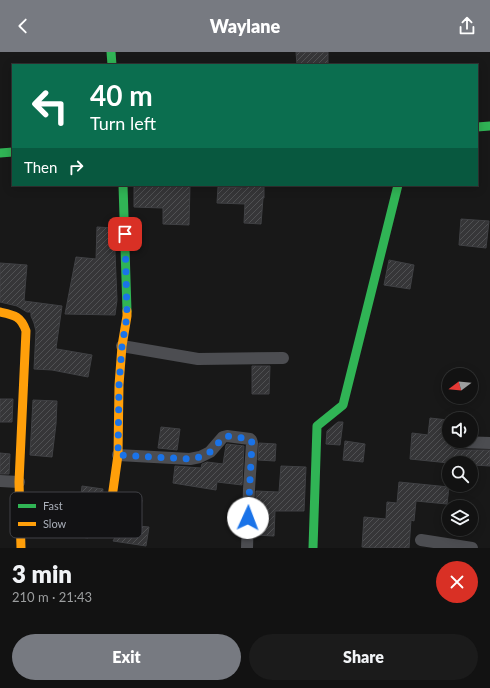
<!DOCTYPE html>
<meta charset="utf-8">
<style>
body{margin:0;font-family:Lato,sans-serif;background:#1b1b1b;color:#f1f3f6;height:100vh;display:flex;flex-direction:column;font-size:15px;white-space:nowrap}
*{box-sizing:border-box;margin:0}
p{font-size:13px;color:#9c9e9f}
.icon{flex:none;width:22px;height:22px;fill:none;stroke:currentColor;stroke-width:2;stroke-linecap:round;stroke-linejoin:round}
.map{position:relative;height:496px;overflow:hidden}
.panel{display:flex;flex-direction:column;background:#121212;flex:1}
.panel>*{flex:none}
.guide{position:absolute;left:12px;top:12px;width:466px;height:122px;border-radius:0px;box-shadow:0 2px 10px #0003,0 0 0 1px #313232;background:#0b6e4f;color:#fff;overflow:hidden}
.needle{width:26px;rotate:254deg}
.buttons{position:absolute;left:442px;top:316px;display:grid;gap:8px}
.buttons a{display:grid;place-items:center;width:36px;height:36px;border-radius:50%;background:#121212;box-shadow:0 2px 10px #0003,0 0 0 1px #313232;font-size:20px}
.pin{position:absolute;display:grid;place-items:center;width:34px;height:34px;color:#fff;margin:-17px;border-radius:8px;box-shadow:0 2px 6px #0006}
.me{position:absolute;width:44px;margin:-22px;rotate:2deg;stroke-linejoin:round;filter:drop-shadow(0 0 3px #0008)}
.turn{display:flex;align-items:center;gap:14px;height:84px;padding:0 12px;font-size:18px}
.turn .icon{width:52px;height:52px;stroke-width:2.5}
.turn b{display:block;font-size:28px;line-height:34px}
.then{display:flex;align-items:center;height:38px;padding:0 12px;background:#0003;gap:8px;font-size:15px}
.round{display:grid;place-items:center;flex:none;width:42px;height:42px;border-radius:21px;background:#1b1b1b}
.summary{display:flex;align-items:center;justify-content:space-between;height:68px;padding:0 12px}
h1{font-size:24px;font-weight:800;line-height:30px}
.action{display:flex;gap:8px;margin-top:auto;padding:8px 12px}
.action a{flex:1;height:46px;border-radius:24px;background:#777a81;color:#fff;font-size:16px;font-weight:800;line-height:46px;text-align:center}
.action a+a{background:#1b1b1b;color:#f1f3f6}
header{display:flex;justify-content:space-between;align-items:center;height:52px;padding:0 12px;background:#777a81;color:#fff;font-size:18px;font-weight:800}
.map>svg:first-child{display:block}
.building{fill:url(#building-hatch);stroke:#404144}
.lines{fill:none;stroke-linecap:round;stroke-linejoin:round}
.street{stroke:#4c4d51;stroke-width:12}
.fast{stroke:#30b455;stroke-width:9}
.slow{stroke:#ff9f0a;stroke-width:9}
.route{stroke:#1a73e8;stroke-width:7;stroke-dasharray:0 12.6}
.key{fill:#121214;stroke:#404146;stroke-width:1}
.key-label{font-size:11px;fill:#aaafb9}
</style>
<header><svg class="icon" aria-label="back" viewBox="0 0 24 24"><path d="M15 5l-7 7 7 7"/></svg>Waylane<svg class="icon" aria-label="share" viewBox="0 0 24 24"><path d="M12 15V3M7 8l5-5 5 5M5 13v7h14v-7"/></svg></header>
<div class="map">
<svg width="490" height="496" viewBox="0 0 490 496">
<defs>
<pattern id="building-hatch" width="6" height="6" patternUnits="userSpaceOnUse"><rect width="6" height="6" fill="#363638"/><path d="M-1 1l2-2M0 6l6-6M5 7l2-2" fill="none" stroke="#505153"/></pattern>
</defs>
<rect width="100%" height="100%" fill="#181818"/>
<path class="building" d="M296,0H328V13H297Z
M134,133H190L189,173L163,172V156L134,155Z
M247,133H264V146H263L261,172L244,171L245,152L217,151L218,135L247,136Z
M461,167L489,169L486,196L459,193Z
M97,175L114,176L117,248L115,263L65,262L76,205L96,207Z
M389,208L414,213L410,237L384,233Z
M0,211L27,213L24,249L62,254L56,296L57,297L92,303L88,325L52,318L34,317L36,279L34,271L31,264V260H27L17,254L0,250Z
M252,314H270L269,342H252Z
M0,347H13L12,370H0Z
M33,348L57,349L56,372L52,405L30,403Z
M430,366L448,368L446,388L451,390L452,394L454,397L458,398H490V414L473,413V411H449L410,407L412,381L428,383Z
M338,370H343L340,393L326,392L327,379Z
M161,375L180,377L177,398L158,396Z
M345,389L365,392L363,410L343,408Z
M259,391L276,392L275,409L258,408Z
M227,392L244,394L242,433L217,430L216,438L173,431L175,414L201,416L202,412L207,410L223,412L226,393Z
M0,401L10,402L9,422H0Z
M281,414L306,415L304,459H275L274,484L255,483L256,439L279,440Z
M399,430L449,435L447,452L416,449L414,469L411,468L409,496H375L362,495L364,465L386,467L387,450L397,451Z
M82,434L103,437L101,454L93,453L88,486L59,482L62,456L79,458Z
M122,446L142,448L138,474L149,475L146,494L113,489L117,482Z"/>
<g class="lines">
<path class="street" d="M122,294L198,307L283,306
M458,390L490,391
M118,403L190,407L200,405L210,400L223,385L227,384L250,387L251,388L252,391L249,437L247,496
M0,429L19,430
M421,488L472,496"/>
<path class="fast" d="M111,0L112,13
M477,75L490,74
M0,101L13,100
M123,133L127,259
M313,496L317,374L343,353L398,133"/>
<path class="slow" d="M0,260C14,263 21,264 26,279L19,430L21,496
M107,481L118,403L119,333L122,294L127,264V259"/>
</g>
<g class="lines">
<path class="route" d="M125,182L127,264L122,294L119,333L118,403L190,407L200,405L210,400L223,386L227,384L250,387L251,388L252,391L248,466"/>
</g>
<rect x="10" y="440" width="132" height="46" rx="6" class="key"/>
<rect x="18" y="452" width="18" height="4" fill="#30b455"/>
<rect x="18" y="470" width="18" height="4" fill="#ff9f0a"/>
<g class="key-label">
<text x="43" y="458">Fast</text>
<text x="43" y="476">Slow</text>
</g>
</svg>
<div class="buttons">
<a><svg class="needle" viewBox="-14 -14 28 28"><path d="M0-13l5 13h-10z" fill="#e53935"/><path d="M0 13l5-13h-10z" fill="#9c9e9f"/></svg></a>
<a><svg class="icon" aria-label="sound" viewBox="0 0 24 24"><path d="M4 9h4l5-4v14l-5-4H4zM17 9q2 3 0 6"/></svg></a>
<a><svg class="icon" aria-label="search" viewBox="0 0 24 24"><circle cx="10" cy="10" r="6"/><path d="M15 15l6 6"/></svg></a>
<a><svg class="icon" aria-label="layers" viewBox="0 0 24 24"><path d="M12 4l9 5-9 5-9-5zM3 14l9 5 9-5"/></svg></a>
</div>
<div class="pin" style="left:125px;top:182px;background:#d93025"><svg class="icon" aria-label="arrive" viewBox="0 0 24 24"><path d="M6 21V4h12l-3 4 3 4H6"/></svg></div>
<svg class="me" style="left:248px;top:466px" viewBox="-20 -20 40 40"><circle r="19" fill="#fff"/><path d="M0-13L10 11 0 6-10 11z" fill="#1a73e8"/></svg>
<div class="guide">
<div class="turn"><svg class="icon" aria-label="left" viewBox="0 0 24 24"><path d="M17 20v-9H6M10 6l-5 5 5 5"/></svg><div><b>40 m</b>Turn left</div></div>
<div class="then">Then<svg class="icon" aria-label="right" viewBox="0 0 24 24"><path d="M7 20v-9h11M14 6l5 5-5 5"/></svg></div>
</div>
</div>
<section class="panel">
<div class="summary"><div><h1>3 min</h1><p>210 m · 21:43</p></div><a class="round" style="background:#d93025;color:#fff"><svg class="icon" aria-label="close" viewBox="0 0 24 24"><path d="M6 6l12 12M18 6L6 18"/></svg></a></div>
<div class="action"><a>Exit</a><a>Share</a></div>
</section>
